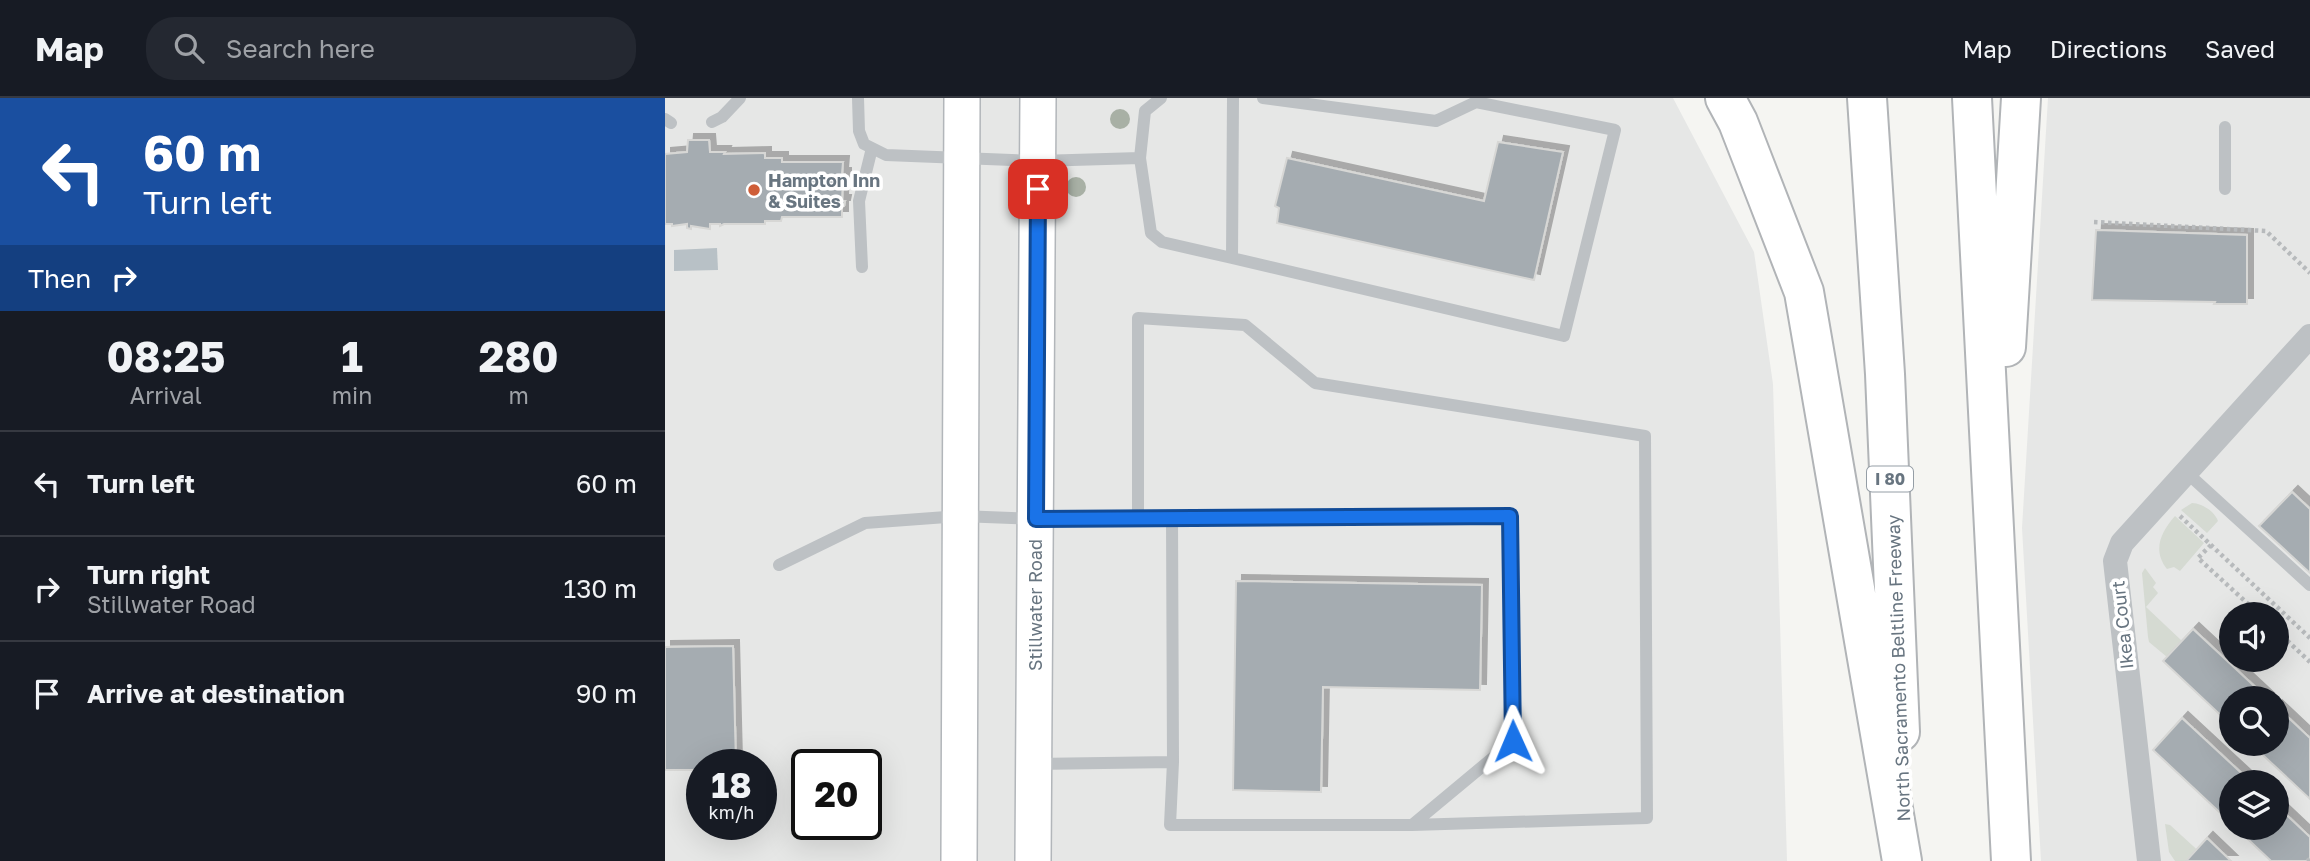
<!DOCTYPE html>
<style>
body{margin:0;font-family:"Golos Text",sans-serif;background:#242831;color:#f1f3f6;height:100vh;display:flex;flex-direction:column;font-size:26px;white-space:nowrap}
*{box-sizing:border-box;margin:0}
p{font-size:23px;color:#9ea1a6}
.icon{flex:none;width:38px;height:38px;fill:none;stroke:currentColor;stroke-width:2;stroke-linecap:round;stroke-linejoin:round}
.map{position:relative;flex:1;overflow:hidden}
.details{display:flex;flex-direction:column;background:#171b24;width:665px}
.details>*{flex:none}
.top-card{background:#1a4fa0;color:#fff;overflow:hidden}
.fabs{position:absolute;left:1554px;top:504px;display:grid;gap:14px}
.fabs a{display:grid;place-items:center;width:70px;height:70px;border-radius:50%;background:#171b24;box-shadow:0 7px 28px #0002;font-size:35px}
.speed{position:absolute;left:21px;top:651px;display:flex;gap:14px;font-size:35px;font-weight:700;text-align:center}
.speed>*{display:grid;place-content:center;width:91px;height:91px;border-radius:50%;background:#171b24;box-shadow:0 7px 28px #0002;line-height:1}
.speed small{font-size:18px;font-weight:400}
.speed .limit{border:4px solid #111;border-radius:10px;background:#fff;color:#111}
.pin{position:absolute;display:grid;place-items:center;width:60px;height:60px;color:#fff;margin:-30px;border-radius:14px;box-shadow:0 4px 10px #0006}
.me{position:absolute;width:77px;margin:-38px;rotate:359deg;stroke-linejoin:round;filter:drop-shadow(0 0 5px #0008)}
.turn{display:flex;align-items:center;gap:24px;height:147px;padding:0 28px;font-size:32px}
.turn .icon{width:91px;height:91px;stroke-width:2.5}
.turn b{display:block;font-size:49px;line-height:60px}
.then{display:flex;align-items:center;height:66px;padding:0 28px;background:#0003;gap:14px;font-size:26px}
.eta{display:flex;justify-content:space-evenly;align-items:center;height:119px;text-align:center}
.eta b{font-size:42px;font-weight:700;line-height:49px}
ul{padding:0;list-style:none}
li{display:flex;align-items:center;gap:21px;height:105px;padding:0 28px;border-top:2px solid #363941}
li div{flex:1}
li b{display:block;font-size:26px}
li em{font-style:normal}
header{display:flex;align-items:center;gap:42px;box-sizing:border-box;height:98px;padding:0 35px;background:#171b24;border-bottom:2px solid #363941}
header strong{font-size:33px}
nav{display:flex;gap:38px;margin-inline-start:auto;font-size:24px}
.search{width:490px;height:63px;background:#242831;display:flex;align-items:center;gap:18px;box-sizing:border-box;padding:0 24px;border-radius:28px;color:#9ea1a6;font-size:26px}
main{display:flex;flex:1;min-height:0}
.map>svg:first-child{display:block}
.built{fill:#e6e7e6;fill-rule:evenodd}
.green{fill:#d5dad2}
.water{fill:#b8c1c6}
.building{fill:#a5acb1;stroke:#d7d7d5;stroke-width:2;filter:url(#shadow)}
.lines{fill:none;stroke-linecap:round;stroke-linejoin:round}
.secondary-casing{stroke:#b2b6ba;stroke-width:38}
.highway-casing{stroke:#b1b4b7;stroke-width:42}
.path{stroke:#b7babc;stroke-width:4.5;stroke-dasharray:3.5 3.5;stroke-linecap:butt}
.lane{stroke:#bdc1c4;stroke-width:12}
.street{stroke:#bdc1c4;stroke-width:24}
.secondary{stroke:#fff;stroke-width:35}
.highway{stroke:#fff;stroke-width:38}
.tree{fill:#a8b0a5}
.route-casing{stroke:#114b97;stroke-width:18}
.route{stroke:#1a73e8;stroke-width:12}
.poi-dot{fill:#cf5e38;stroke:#fff;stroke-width:2.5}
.labels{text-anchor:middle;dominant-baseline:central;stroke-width:7;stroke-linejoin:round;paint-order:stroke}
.shield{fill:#fff;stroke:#959ea6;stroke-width:2}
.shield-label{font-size:16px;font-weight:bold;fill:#687580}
.poi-label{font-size:18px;font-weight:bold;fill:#687580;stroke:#fff;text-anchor:start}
.street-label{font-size:18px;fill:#687580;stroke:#fff}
</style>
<header>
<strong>Map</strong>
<div class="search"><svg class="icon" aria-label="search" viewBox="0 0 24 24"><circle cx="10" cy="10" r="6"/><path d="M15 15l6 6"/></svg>Search here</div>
<nav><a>Map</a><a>Directions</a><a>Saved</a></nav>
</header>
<main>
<section class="details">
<div class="top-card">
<div class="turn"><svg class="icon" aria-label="left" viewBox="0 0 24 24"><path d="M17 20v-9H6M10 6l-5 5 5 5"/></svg><div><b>60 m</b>Turn left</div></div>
<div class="then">Then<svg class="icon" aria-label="right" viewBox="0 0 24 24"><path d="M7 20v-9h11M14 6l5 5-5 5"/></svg></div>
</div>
<div class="eta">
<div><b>08:25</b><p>Arrival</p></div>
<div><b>1</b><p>min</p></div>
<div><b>280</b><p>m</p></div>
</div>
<ul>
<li><svg class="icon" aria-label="left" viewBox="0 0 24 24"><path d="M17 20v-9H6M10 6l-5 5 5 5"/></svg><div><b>Turn left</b></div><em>60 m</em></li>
<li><svg class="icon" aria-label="right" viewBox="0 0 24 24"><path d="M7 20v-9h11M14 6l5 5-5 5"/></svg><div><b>Turn right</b><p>Stillwater Road</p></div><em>130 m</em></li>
<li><svg class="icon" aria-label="arrive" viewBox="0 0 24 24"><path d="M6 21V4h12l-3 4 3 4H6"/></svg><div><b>Arrive at destination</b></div><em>90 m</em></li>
</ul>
</section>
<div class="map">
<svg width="1645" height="763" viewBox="0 0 1645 763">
<defs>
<filter id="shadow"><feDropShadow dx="6" dy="-6" stdDeviation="0" flood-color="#0004"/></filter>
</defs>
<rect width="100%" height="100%" fill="#f5f5f2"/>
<path class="built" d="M0,0H1008L1089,154L1108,286L1122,763H0ZM37,667H96V726H37ZM142,667H201V726H142Z
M1383,0H1645V763H1376L1357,430ZM1566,516H1612V562H1566ZM1566,600H1612V646H1566ZM1566,684H1612V730H1566Z"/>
<path class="green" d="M1527,405C1537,405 1550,414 1553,423L1542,435L1516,412Z
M1510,418L1539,445L1515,473L1509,469L1502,471C1487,452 1496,434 1510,418Z
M1480,470L1491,485L1488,489L1493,495L1481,509L1517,543L1502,559L1484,544L1483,539L1477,475Z
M1500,726L1505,727L1539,758L1535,763H1510L1504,754Z"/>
<path class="water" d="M52,150L53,172L9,173V152Z"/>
<path class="building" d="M23,42H44L45,54H60L59,56L100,55V60H117V64H178L177,76H180V81L178,80L177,103H180L179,108H177V119H117L116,123H100V126H59L55,128V126H45V131L26,128V131L22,130V126L7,128V126H0V56L22,54Z
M833,44L898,54L869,182L612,125L614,110L610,108L622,60L819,103Z
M1431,132L1582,137V206H1549L1550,204L1427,202Z
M1627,394L1645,411V475L1594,428Z
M571,483L817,487L815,592L658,589L656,694L568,692Z
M1528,531L1602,600H1566V627L1498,563Z
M68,548L71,667H37V672H0V549Z
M1612,609L1645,640V701L1586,646H1612Z
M1517,620L1586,684H1566V725L1488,652Z
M1612,708L1645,739V763H1606L1571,730H1612Z
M1542,740L1566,763H1521Z"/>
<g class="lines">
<defs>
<path id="secondary" d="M294,763L297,0
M368,763L373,0"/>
<path id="highway" d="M1060,0L1073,24L1139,194L1237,763
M1202,0L1220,276L1235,634
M1307,0L1346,763
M1341,249L1356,0"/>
</defs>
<use href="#secondary" class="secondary-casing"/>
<use href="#highway" class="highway-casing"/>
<path class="path" d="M1429,124L1601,133L1645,175
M1515,418L1645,540
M1546,447L1533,460L1594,516
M1612,533L1645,564
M1642,763L1645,761"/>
<path class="lane" d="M193,0L194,33L199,46L221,57L373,63L475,60
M496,0L480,13L475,60L486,135L497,144L567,160L568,0
M0,21L6,25
M47,24L57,19L75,0
M1560,91V29
M567,160L899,238L950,32L811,4L771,23L598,0
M197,169L194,103L207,50
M1521,374L1645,487
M507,420L508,664
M473,421V220L580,227L650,285L980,338L982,720L747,727
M114,467L200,425L295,418L371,421L845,418L848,643L747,727H505L508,664L369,666"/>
<path class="street" d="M1484,763L1450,463L1457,445L1645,238"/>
<use href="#secondary" class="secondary"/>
<use href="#highway" class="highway"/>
</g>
<g class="tree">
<circle cx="455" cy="21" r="10"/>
<circle cx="411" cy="89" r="10"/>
</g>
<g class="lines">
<defs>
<path id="route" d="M373,91L371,421L845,418L848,643"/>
</defs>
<use href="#route" class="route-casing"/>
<use href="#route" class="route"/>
</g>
<circle class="poi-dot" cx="89" cy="92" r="7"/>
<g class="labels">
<rect class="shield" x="1202" y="368.5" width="46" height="25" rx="5"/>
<g class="shield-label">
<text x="1225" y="381">I 80</text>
</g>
<g class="poi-label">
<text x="103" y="82">Hampton Inn<tspan x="103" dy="21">&amp; Suites</tspan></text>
</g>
<g class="street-label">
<text transform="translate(370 507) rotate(-90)">Stillwater Road</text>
<text transform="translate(1457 527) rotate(-96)">Ikea Court</text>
<text transform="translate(1233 570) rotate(-92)">North Sacramento Beltline Freeway</text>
</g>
</g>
</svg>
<div class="fabs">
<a><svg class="icon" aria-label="sound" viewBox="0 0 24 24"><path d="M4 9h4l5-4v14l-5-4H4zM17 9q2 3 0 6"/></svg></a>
<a><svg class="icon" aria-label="search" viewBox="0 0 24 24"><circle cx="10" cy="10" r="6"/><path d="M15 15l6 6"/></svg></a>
<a><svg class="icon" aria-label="layers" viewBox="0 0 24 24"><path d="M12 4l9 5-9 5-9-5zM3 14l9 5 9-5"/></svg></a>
</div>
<div class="speed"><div>18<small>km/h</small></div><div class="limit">20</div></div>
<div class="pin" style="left:373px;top:91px;background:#d93025"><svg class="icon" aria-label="arrive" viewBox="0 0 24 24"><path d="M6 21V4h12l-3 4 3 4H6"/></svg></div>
<svg class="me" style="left:848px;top:643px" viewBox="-20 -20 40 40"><path d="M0-17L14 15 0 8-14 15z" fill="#1a73e8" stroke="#fff" stroke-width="4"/></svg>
</div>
</main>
